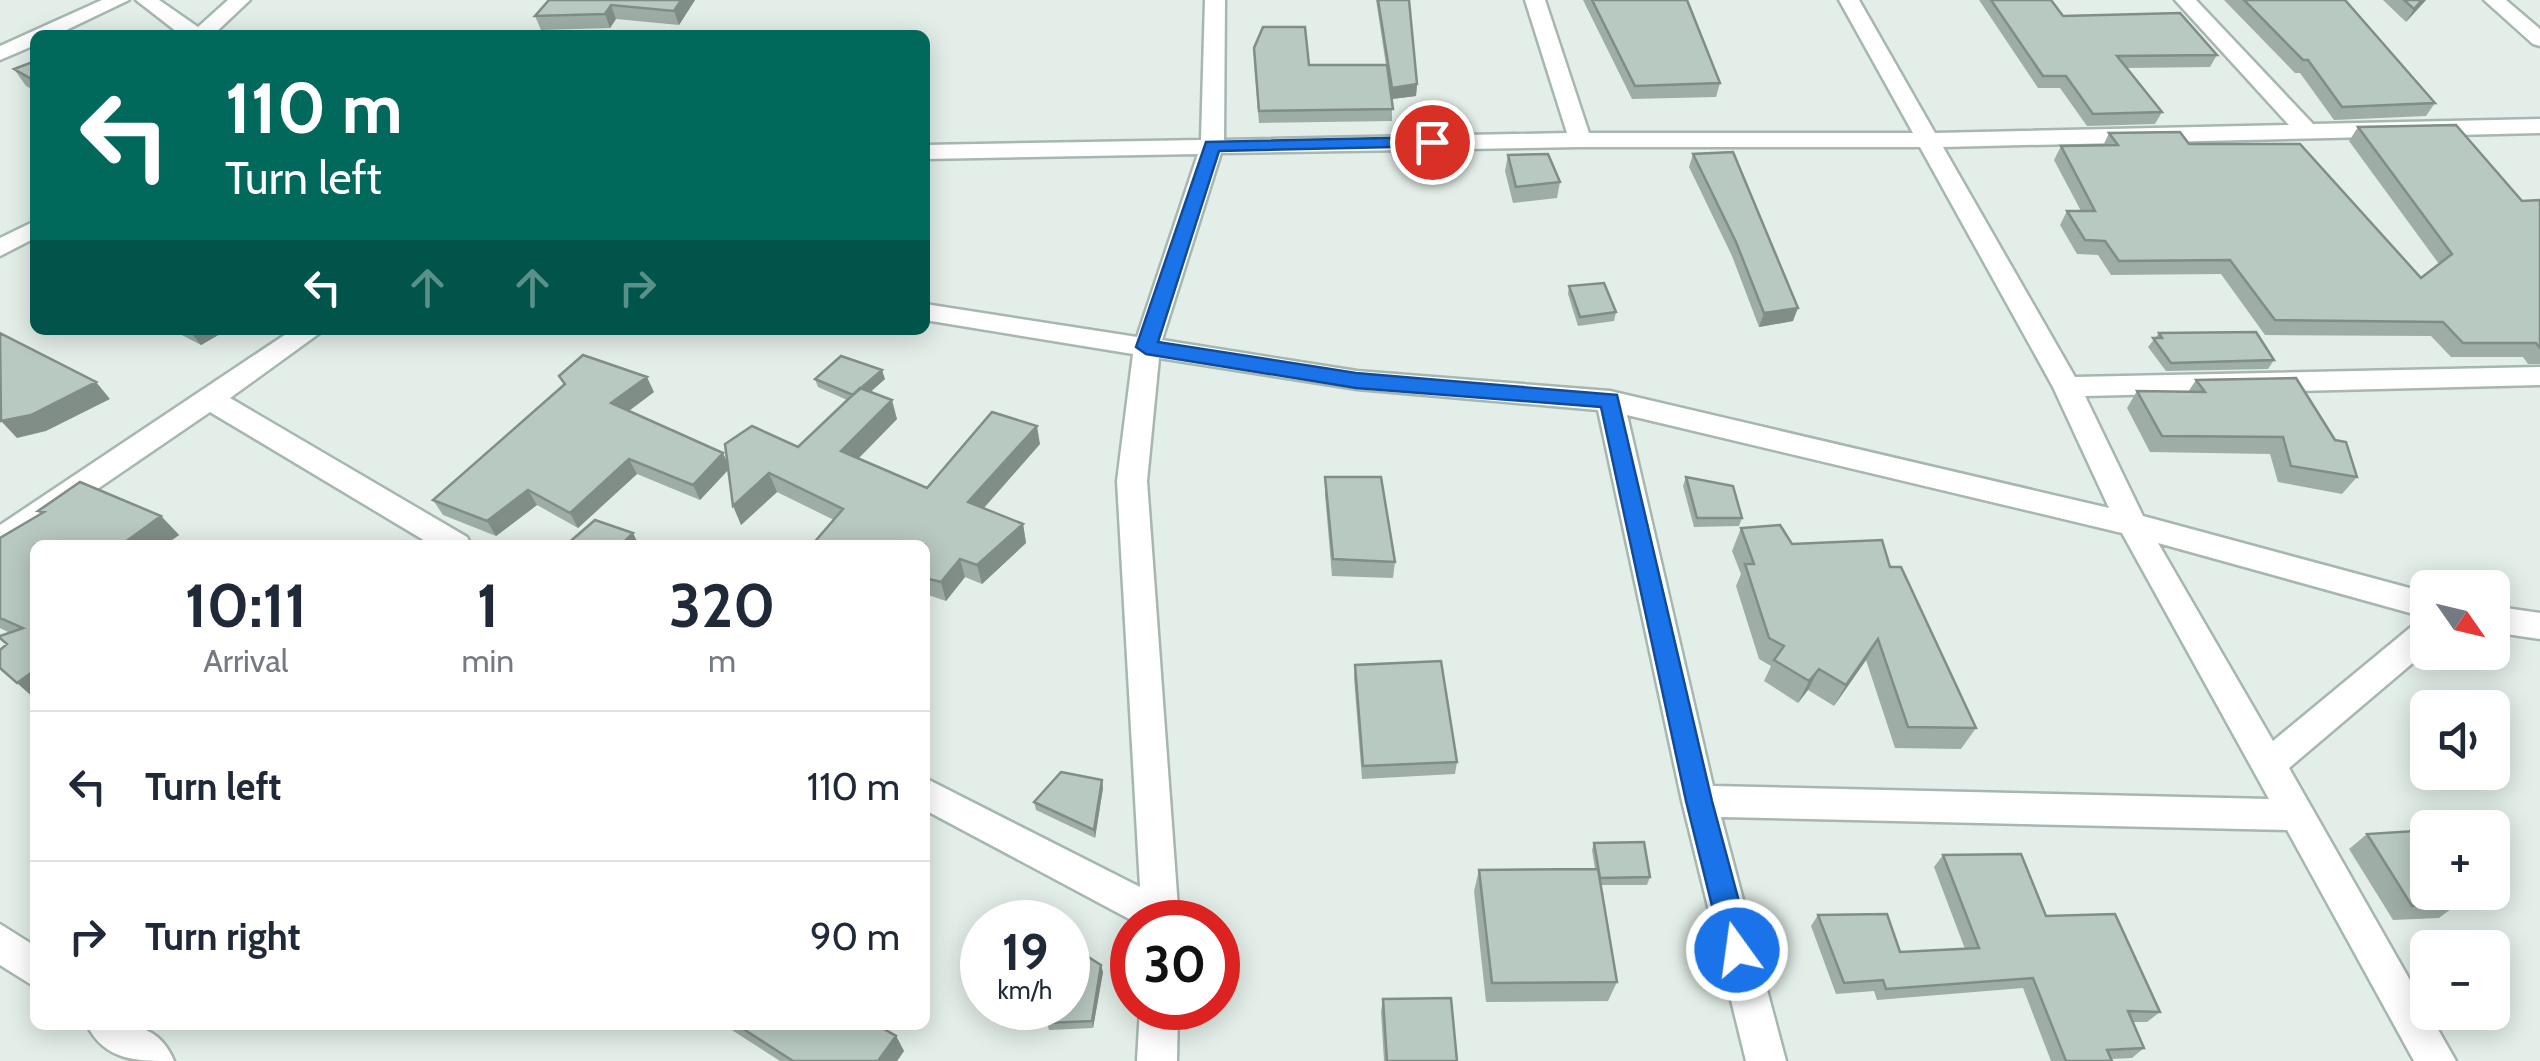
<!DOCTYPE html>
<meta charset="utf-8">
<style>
body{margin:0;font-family:Cabin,sans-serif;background:#f6f6f7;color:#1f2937;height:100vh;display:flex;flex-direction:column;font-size:38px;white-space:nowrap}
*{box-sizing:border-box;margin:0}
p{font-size:32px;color:#747a83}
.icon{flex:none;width:55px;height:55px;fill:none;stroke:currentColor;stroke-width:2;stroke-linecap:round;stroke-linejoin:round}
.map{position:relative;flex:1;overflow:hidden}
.sheet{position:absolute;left:30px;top:540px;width:900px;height:490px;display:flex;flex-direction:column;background:#fff;border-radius:15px;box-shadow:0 5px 25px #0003}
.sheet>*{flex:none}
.hud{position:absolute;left:30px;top:30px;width:900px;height:305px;border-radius:15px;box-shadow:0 5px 25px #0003;background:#00695c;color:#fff;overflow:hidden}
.needle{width:65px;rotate:124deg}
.buttons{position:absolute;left:2410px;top:570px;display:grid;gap:20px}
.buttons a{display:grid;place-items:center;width:100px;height:100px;border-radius:15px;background:#fff;box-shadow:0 5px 25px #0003;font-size:50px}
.speed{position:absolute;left:960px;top:900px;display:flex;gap:20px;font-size:50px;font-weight:700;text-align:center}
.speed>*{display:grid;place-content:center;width:130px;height:130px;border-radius:50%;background:#fff;box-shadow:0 5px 25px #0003;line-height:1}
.speed small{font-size:25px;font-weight:400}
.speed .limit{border:15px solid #d22;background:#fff;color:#111}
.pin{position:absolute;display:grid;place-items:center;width:85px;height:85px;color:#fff;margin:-42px;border:5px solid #fff;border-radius:50%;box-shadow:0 2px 10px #0007}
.me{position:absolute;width:110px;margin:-55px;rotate:346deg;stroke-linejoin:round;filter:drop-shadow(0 0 8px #0008)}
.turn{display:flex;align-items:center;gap:35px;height:210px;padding:0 30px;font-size:45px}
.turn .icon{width:130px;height:130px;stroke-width:2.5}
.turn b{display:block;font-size:70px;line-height:85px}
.lanes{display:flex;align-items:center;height:95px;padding:0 30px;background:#0003;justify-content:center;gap:50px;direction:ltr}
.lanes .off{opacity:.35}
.eta{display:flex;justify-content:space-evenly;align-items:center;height:170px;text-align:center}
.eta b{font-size:60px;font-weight:800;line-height:70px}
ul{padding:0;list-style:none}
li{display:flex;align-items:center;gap:30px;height:150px;padding:0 30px;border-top:2px solid #e0e1e3}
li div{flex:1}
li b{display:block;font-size:38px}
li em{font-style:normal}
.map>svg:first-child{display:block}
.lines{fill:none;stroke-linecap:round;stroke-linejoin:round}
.minor-casing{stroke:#a5b7af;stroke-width:5}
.minor{fill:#fff;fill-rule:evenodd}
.wall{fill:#9eada6}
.shaded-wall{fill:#818d87}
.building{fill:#b8c9c1;stroke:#818d87;stroke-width:2.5}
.route{fill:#1a73e8;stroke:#114b97;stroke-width:2.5}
</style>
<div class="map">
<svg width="2540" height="1061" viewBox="0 0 2540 1061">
<rect width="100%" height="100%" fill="#e3eee8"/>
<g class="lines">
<defs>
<path id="minor" d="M102,0H129L56,35H35V45L0,60V46Z
M136,0H159L198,27L228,0H250L213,35H181Z
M1205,0H1225L1224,140L1567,133L1525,0H1545L1589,133H1913L1839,0H1859L1935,133L2289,125L2175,0H2196L2313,124L2540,119V133L1943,147L2075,377L2540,367V385L2085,396L2143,516L2428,593V618L2158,543L2273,741L2417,622L2428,618V650L2289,768L2456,1061H2414L2287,830L1721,817L1786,1061H1746L1682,801L1598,410L1357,389L1159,358L1147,481L1179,922H1135L925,810V778L1140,887L1117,481L1133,354L925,320V304L1137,337L1198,154L925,159V145L1201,140ZM1580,147H1920L2053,387L2109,508L1610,391L1357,371L1162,340L1221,153ZM1627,415L2122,533L2269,799L1713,786Z
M2484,0H2506L2540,29V46L2533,44Z
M35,221V238L0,256V238Z
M292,330H324L230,398L467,537L471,545H432L210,412L11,548L0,551V525Z
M2492,606L2540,613V639L2492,632Z
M0,924L35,946V987L0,965Z
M1140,1008H1178L1177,1061H1137Z
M87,1025C125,1025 157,1020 174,1061C136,1061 105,1061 87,1025Z"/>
</defs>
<use href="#minor" class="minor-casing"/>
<use href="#minor" class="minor"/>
</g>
<path class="wall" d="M549,0H695L679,25L616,19L610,28L541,30L535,16Z
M1376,0H1409L1417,84L1416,96L1392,99V121L1259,123L1254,60L1309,65H1386Z
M1583,0H1687L1720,83L1716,97L1632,99Z
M1979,0H2051L2063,16L2217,55L2210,67L2126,68L2162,112L2155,124L2087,126L2060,88H2038Z
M2224,0H2345L2435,103L2426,116L2334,120L2300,73H2295Z
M2383,0H2426L2406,22Z
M35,61V91L26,86L14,69Z
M2358,127L2522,201L2540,200V364H2528L2523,357H2451L2431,336L2265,335L2221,274L2111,275L2098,255L2077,254L2060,225L2067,211H2081L2054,160L2061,146H2103L2109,133L2189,144L2421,278L2439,264L2349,141Z
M1693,154L1793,321L1759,327L1732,256L1689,167Z
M1508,155L1560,182L1557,198L1513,203L1505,171Z
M1569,286L1616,312L1614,321L1578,326L1568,294Z
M172,330H227L201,345Z
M2159,333L2274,360L2268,369L2166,371L2148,347Z
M559,376L654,392L629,411L728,464L798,447L847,400L818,387L815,379H885L870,392L897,419L858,459L927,488L1040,444L984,508L1023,524L1026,543L982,584L965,577L946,601L925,594V545L834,520L777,492L741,525L729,469L700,500L637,474L578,528L537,505L496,536L443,515L433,500L564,385Z
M2196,380L2357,477L2342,494L2278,482L2270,454L2150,452L2127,408L2137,391L2188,392Z
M1325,477L1395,562L1393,578L1332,576L1325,494Z
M1686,477L1742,518L1739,526L1694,527L1683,486Z
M38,511L161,516L179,535L165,545H35V699L7,645L10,633L0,628V538L41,514Z
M1741,528L1792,544L1890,567L1976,728L1961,749L1895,748L1866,660L1834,706L1808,690L1798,703L1764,681L1771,666L1759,659L1736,586L1741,574L1732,551Z
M1355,665L1457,762L1455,774L1362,779L1354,678Z
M1103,788L1095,838L1036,810L1034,802Z
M2367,834L2459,903L2439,918L2393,920L2349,849Z
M1594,843L1650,877L1647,885H1601L1617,982L1608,1001L1486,1002L1474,891L1479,870L1595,869L1592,850Z
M1943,855L2046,916L2160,1012L2147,1022H2133L2144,1048L2132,1058L2111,1059L2112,1061H2051L2023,988L1877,1000L1874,991L1836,994L1811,926L1818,915L1900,952L1965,949L1934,867Z
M1103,972L1093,1028L1049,1030L1047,1023Z
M1383,999L1457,1061H1384L1381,1012Z
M724,1025H877L896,1036L904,1051L897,1061H780Z"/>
<path class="shaded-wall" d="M681,0H695L679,25L674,11Z
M2422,0H2426L2406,22L2414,9Z
M611,5L616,19L610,28L605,14Z
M1417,84L1416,96L1392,99V88Z
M1798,308L1793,321L1759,327L1764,313Z
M189,330H227L201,345Z
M882,370L885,379L857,404L854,395Z
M647,377L654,392L619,418L611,403Z
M96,382L110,399L46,431L17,438L1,421Z
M892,400L897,419L847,470L841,451Z
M1037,426L1040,444L973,520L968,502Z
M723,453L730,468L700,500L693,485Z
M629,459L637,474L578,528L570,513Z
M769,473L777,492L741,525L733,506Z
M528,490L537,505L496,536L487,521Z
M161,516L179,535L165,545H121Z
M1023,524L1026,543L982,584L977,565Z
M633,533L639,545H621Z
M960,559L965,577L946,601L941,582Z
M1878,639L1866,660L1834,706L1846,685Z
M1819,669L1808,690L1798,703L1809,681Z
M35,670V699L17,683Z
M1102,780L1103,788L1095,838L1094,830Z
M1101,965L1103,972L1093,1028L1092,1021Z
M896,1036L904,1051L897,1061H878Z"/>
<path class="building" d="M549,0H681L674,11L611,5L605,14L535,16Z
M1378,0H1409L1417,84L1392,88Z
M1592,0H1687L1720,83L1635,86Z
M1991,0H2051L2063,16L2180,13L2217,55L2117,56L2162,112L2093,114L2066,76H2043Z
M2244,0H2345L2435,103L2342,107L2308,60H2303Z
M2404,0H2422L2414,9Z
M1263,27H1305L1309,65H1387L1393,109L1259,111L1254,48Z
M35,61V81L14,69Z
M2456,125L2522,201L2540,200V348L2536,343H2463L2443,322L2275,320L2230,260L2119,261L2105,241L2085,240L2067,211H2095L2061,146L2118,145L2109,133L2180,132L2189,144H2300L2421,278L2452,254L2358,127Z
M1733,152L1798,308L1764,313L1736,242L1693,154Z
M1548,154L1560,182L1516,187L1508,155Z
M1604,283L1616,312L1580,317L1569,286Z
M2256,332L2274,360L2171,363L2153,338H2162L2159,333Z
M0,333L96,382L31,415L1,421Z
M583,355L647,377L611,403L723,453L693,485L629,459L570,513L528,490L487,521L433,500L565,384L559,376Z
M841,356L882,370L853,395L815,379Z
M2296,378L2335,440L2346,442L2357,477L2291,466L2283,437L2162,436L2137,391L2205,392L2196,380Z
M860,388L892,400L841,451L927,488L992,412L1037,426L968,502L1023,524L977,565L960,559L941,582L925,578V545H812L843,509L769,473L733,506L725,444L752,426L798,447Z
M1325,477H1381L1395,562L1333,559Z
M1686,477L1733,486L1742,518H1697Z
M80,482L161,516L121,545H35V670L17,683L0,668V650L7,644L0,638V636L23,628L0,618V538L44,512L38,511Z
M595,520L633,533L621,545H566Z
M1780,525L1792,544L1882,540L1890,567H1901L1976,728L1908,727L1878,639L1846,685L1819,669L1809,681L1774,660L1784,646L1769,638L1745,564H1754L1741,528Z
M1441,661L1457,762L1363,766L1355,665Z
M1061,772L1102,780L1094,830L1034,802Z
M2415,831L2428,852V892H2452L2459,903L2412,906L2367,834Z
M1644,842L1650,877L1600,878L1594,843Z
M2021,854L2046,916L2115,914L2160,1012L2128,1011L2144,1048L2107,1050L2112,1061H2066L2033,978L1886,989L1883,980L1844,983L1818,915L1887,914L1900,952L1979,948L1943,855Z
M1598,869L1617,982L1492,983L1479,870Z
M1068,944L1101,965L1092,1021L1047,1023L1050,1008H1068Z
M1451,998L1457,1061H1387L1383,999Z
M737,1025H877L896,1036L878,1061H793Z"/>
<path class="route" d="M1432,137L1439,139V146L1219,151L1158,342L1356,373L1617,395L1712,801L1752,950L1747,959L1737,963L1727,959L1723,950L1686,801L1601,407L1356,388L1146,354L1136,347L1206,142Z"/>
</svg>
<div class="buttons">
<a><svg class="needle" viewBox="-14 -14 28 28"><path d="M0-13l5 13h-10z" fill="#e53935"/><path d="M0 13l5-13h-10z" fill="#747a83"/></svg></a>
<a><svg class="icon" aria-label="sound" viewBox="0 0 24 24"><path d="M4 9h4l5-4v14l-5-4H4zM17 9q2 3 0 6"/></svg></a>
<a>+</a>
<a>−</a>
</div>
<div class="speed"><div>19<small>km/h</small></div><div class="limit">30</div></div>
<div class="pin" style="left:1432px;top:142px;background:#d93025"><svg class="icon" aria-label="arrive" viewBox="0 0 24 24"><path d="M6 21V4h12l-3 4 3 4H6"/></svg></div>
<svg class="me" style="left:1737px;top:950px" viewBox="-20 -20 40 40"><circle r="17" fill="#1a73e8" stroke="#fff" stroke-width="3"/><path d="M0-11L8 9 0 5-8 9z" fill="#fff"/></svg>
<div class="hud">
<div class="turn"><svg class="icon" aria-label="left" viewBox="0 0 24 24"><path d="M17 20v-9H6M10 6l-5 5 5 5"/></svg><div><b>110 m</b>Turn left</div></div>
<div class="lanes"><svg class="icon" aria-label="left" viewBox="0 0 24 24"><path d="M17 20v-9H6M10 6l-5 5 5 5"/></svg><svg class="icon off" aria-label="ahead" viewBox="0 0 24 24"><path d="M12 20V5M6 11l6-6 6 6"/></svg><svg class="icon off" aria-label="ahead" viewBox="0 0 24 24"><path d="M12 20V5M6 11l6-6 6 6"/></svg><svg class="icon off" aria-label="right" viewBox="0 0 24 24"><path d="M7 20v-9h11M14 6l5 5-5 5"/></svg></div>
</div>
<section class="sheet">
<div class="eta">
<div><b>10:11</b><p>Arrival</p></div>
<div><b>1</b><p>min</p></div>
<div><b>320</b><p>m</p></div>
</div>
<ul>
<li><svg class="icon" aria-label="left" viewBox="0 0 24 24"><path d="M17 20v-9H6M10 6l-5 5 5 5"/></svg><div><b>Turn left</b></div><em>110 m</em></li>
<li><svg class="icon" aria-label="right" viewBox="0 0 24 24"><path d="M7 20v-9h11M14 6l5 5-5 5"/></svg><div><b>Turn right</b></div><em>90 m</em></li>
</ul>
</section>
</div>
